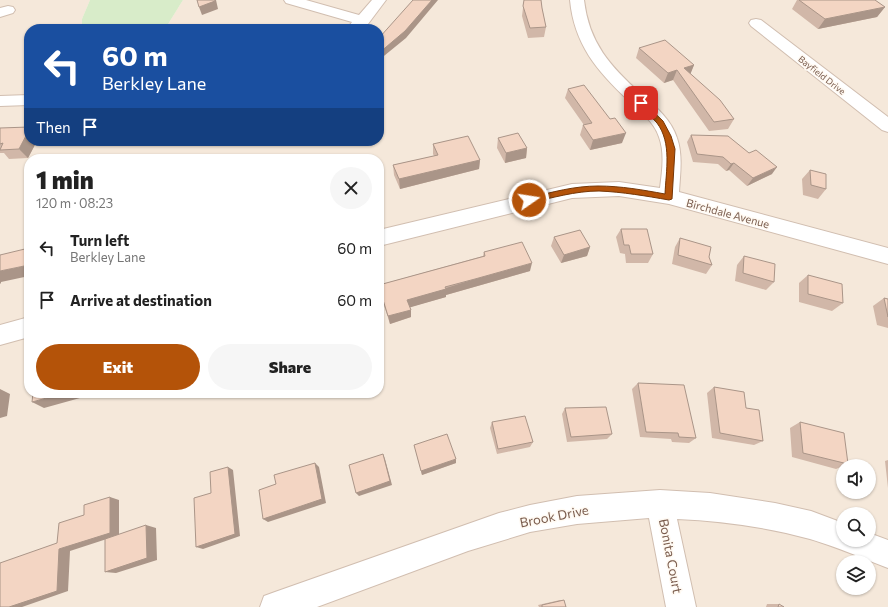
<!DOCTYPE html>
<meta charset="utf-8">
<style>
body{margin:0;font-family:Commissioner,sans-serif;background:#f6f6f6;color:#222;height:100vh;display:flex;flex-direction:column;font-size:15px;white-space:nowrap}
*{box-sizing:border-box;margin:0}
p{font-size:13px;color:#767676}
.icon{flex:none;width:22px;height:22px;fill:none;stroke:currentColor;stroke-width:2;stroke-linecap:round;stroke-linejoin:round}
.map{position:relative;flex:1;overflow:hidden}
.drawer{position:absolute;left:24px;top:154px;width:360px;height:244px;display:flex;flex-direction:column;background:#fff;border-radius:16px;box-shadow:0 1px 3px #0004}
.drawer>*{flex:none}
.top-card{position:absolute;left:24px;top:24px;width:360px;height:122px;border-radius:16px;box-shadow:0 1px 3px #0004;background:#1a4fa0;color:#fff;overflow:hidden}
.controls{position:absolute;left:836px;top:459px;display:grid;gap:8px}
.controls a{display:grid;place-items:center;width:40px;height:40px;border-radius:50%;background:#fff;box-shadow:0 1px 3px #0004;font-size:20px}
.pin{position:absolute;display:grid;place-items:center;width:34px;height:34px;color:#fff;margin:-17px;border-radius:8px;box-shadow:0 2px 6px #0006}
.me{position:absolute;width:44px;margin:-22px;rotate:77deg;stroke-linejoin:round;filter:drop-shadow(0 0 3px #0008)}
.turn{display:flex;align-items:center;gap:14px;height:84px;padding:0 12px;font-size:18px}
.turn .icon{width:52px;height:52px;stroke-width:2.5}
.turn b{display:block;font-size:28px;line-height:34px}
.then{display:flex;align-items:center;height:38px;padding:0 12px;background:#0003;gap:8px;font-size:15px}
.round{display:grid;place-items:center;flex:none;width:42px;height:42px;border-radius:21px;background:#f6f6f6}
.headline{display:flex;align-items:center;justify-content:space-between;height:68px;padding:0 12px}
h1{font-size:24px;font-weight:800;line-height:30px}
.primary-button{display:flex;gap:8px;margin-top:auto;padding:8px 12px}
.primary-button a{flex:1;height:46px;border-radius:24px;background:#b45309;color:#fff;font-size:16px;font-weight:800;line-height:46px;text-align:center}
.primary-button a+a{background:#f6f6f6;color:#222}
ul{padding:0;list-style:none}
li{display:flex;align-items:center;gap:12px;height:52px;padding:0 12px}
li div{flex:1}
li b{display:block;font-size:15px}
li em{font-style:normal}
.map>svg:first-child{display:block}
.residential{fill:#f5e8da;fill-rule:evenodd}
.green{fill:#d8ecc9}
.lines{fill:none;stroke-linecap:round;stroke-linejoin:round}
.street-casing{stroke:#d1beb0;stroke-width:2}
.street{fill:#fff;fill-rule:evenodd}
.wall{fill:#d1b7a8}
.shaded-wall{fill:#aa9588}
.building{fill:#f3d5c3;stroke:#aa9588}
.route{fill:#b45309;stroke:#753606}
.labels{text-anchor:middle;dominant-baseline:central;stroke-width:3;stroke-linejoin:round;paint-order:stroke}
.far-street-label{font-size:9px;fill:#7a5c4d;stroke:#fffaf3}
.street-label{font-size:11px;fill:#7a5c4d;stroke:#fffaf3}
.near-street-label{font-size:13px;fill:#7a5c4d;stroke:#fffaf3}
</style>
<div class="map">
<svg width="888" height="607" viewBox="0 0 888 607">
<rect width="100%" height="100%" fill="#fdf6ec"/>
<path class="residential" d="M0,0H90L82,19V29H29V141H379V29H165L183,0H888V607H0ZM29,159H379V393H29ZM843,466H869V492H843ZM843,514H869V540H843ZM843,562H869V588H843Z"/>
<path class="green" d="M90,0H183L165,29H82V19Z"/>
<g class="lines">
<defs>
<path id="street" d="M284,0H306L359,15L372,0H386L368,24L362,29H347L352,22L286,3Z
M570,0H584C589,43 610,66 641,94C655,106 671,119 677,138C683,155 680,175 679,192L888,248V264L669,204L619,196L572,198L379,246V230L572,184L619,182L660,188C662,172 665,153 659,137C654,121 639,111 628,100C597,71 574,44 570,0Z
M8,6L13,7L15,10L13,13L0,17V8Z
M756,19L761,20L888,117V132L882,130L751,26L749,23L751,20Z
M29,95V105L0,106V96Z
M29,317V337L0,345V325Z
M660,490L710,493L775,503L811,511L843,523V540H869V533L888,540V568C862,558 837,547 810,539C766,527 722,521 677,519L696,607H666L649,518L577,524L530,532L468,551L317,607H260L264,596L275,592L499,513L530,505L577,496Z"/>
</defs>
<use href="#street" class="street-casing"/>
<use href="#street" class="street"/>
</g>
<path class="wall" d="M524,0H541L542,8L546,27L544,37L528,38L522,16Z
M797,0H875L885,7L877,17L818,29L792,9Z
M639,48L694,65L690,74L734,119L728,129L709,131L673,80L664,83L636,58Z
M568,89L622,143L590,150L580,135L583,125H584L565,98Z
M0,128L29,141H37L28,158L9,159L4,153H0Z
M691,135L772,174L747,186L729,170L726,171L718,164L693,162L687,142Z
M498,138L527,148L526,158L505,163L497,148Z
M57,141H84V142H58Z
M433,144L480,160L479,169L400,189L394,175L393,165L434,156L433,154Z
M810,170L826,189L818,199L803,195L802,179Z
M621,229L653,254L648,263H626L625,254L620,253L616,237Z
M554,237L590,247L587,256L561,263L551,246Z
M680,238L709,257L712,265L706,274L672,264L675,247Z
M484,252L530,271L446,295V297L410,307L411,317L390,324L380,293L379,285L483,256Z
M744,256L774,282L766,290L735,281L737,265Z
M808,275L843,303L832,311L799,302V283Z
M884,298L888,299V328L877,325L873,306Z
M638,383L696,438L689,443L672,442L671,439L640,437L632,389Z
M714,387L746,408L763,441L754,445L712,438L707,393Z
M565,408L612,434L607,439L567,442L562,414Z
M492,422L533,442L530,447L497,454L490,428Z
M800,422L848,464L836,469L792,457L790,428Z
M414,445L456,463L422,475Z
M888,460V488L885,461Z
M560,600H564L566,607H539L538,605Z
M767,604H779L784,607H766Z"/>
<path class="shaded-wall" d="M215,0H216L218,9L202,15L199,7Z
M432,0H438L406,38L379,60V53Z
M885,7L877,17L818,29L825,19Z
M694,65L690,75L684,68Z
M677,70L673,80L664,83L668,73Z
M29,130V141H37L28,158L19,149Z
M626,133L622,143L590,150L593,140Z
M527,148L526,158L505,163L506,153Z
M480,160L479,169L400,189L399,179Z
M734,163L729,170L726,171L731,164Z
M777,167L772,174L747,186L753,178Z
M590,247L587,256L561,263L564,255Z
M532,263L530,271L446,295V297L408,308L407,300L475,279Z
M29,265V276L1,282V283L0,284V271Z
M411,310V317L390,324L388,316Z
M0,389L10,394L7,416L0,418Z
M65,393H81L80,398L44,408L32,402Z
M111,393H132L117,397Z
M383,454L385,459L392,485L359,496L356,493Z
M456,459V463L422,475L421,471Z
M315,463L319,467L326,503L268,522L263,519Z
M228,467L233,470L240,536L203,549L196,547Z
M110,497L119,500V535L70,551L68,591L22,607H9L59,549Z
M146,525L156,528L157,560L116,573L105,572Z"/>
<path class="building" d="M197,0H215V1L199,7Z
M413,0H432L405,31L379,53V38Z
M524,0H541L542,8L546,27L530,28L523,6Z
M799,0H875L885,7L825,19Z
M665,40L694,65L684,68L720,100L734,119L714,122L677,70L668,73L639,48Z
M584,85L610,119L615,118L626,133L593,140L583,125L592,123L568,89Z
M29,127V130L19,149L0,150L3,143L0,144V128Z
M518,133L527,148L506,153L498,138Z
M691,135L728,136L749,153L756,150L777,167L753,178L734,163L731,164L723,157L697,154Z
M468,136L480,160L399,179L393,165L438,155L433,144Z
M810,170L826,174V189L811,185Z
M621,229H647L653,254H631L629,245H624Z
M580,230L590,247L564,255L554,237Z
M680,238L711,247L709,257L712,265L678,255Z
M522,242L532,263L475,279L445,287L446,289L407,300L411,310L388,316L379,287V285L485,256L484,252Z
M29,248V265L0,271V255Z
M744,256L775,264L774,282L743,273Z
M808,275L842,284L843,303L808,294Z
M884,298L888,299V317Z
M638,383L684,385L696,438L679,437L678,433L646,432Z
M714,387L744,392L746,408L759,410L763,441L720,433Z
M33,393H65L32,402Z
M606,407L612,434L571,437L565,408Z
M525,416L533,442L498,449L492,422Z
M800,422L844,433L848,464L803,453Z
M447,434L456,459L421,471L414,445Z
M383,454L390,481L356,493L349,465Z
M315,463L322,499L263,519L259,490L276,484L274,475Z
M228,467L235,534L196,547L194,498L211,493L210,472Z
M110,497V533L59,549L57,591L9,607H0V563L57,543L59,523L84,515V505Z
M146,525L147,558L105,572V539Z
M564,600L566,607H542V605Z
M779,604L784,607H778Z"/>
<path class="route" d="M641,100L663,121L671,136L675,149L672,199L669,200C646,196 623,192 599,191C575,191 552,198 529,203H526L525,200L529,198C552,192 575,186 598,186C621,186 643,190 665,194C666,171 672,143 657,123C651,116 643,110 637,103Z"/>
<g class="labels">
<g class="far-street-label">
<text transform="translate(822 75) rotate(38)">Bayfield Drive</text>
</g>
<g class="street-label">
<text transform="translate(728 213) rotate(15)">Birchdale Avenue</text>
</g>
<g class="near-street-label">
<text transform="translate(554 516) rotate(-11)">Brook Drive</text>
<text transform="translate(671 556) rotate(79)">Bonita Court</text>
</g>
</g>
</svg>
<div class="controls">
<a><svg class="icon" aria-label="sound" viewBox="0 0 24 24"><path d="M4 9h4l5-4v14l-5-4H4zM17 9q2 3 0 6"/></svg></a>
<a><svg class="icon" aria-label="search" viewBox="0 0 24 24"><circle cx="10" cy="10" r="6"/><path d="M15 15l6 6"/></svg></a>
<a><svg class="icon" aria-label="layers" viewBox="0 0 24 24"><path d="M12 4l9 5-9 5-9-5zM3 14l9 5 9-5"/></svg></a>
</div>
<div class="pin" style="left:641px;top:103px;background:#d93025"><svg class="icon" aria-label="arrive" viewBox="0 0 24 24"><path d="M6 21V4h12l-3 4 3 4H6"/></svg></div>
<svg class="me" style="left:529px;top:200px" viewBox="-20 -20 40 40"><circle r="17" fill="#b45309" stroke="#fff" stroke-width="3"/><path d="M0-11L8 9 0 5-8 9z" fill="#fff"/></svg>
<div class="top-card">
<div class="turn"><svg class="icon" aria-label="left" viewBox="0 0 24 24"><path d="M17 20v-9H6M10 6l-5 5 5 5"/></svg><div><b>60 m</b>Berkley Lane</div></div>
<div class="then">Then<svg class="icon" aria-label="arrive" viewBox="0 0 24 24"><path d="M6 21V4h12l-3 4 3 4H6"/></svg></div>
</div>
<section class="drawer">
<div class="headline"><div><h1>1 min</h1><p>120 m · 08:23</p></div><a class="round"><svg class="icon" aria-label="close" viewBox="0 0 24 24"><path d="M6 6l12 12M18 6L6 18"/></svg></a></div>
<ul>
<li><svg class="icon" aria-label="left" viewBox="0 0 24 24"><path d="M17 20v-9H6M10 6l-5 5 5 5"/></svg><div><b>Turn left</b><p>Berkley Lane</p></div><em>60 m</em></li>
<li><svg class="icon" aria-label="arrive" viewBox="0 0 24 24"><path d="M6 21V4h12l-3 4 3 4H6"/></svg><div><b>Arrive at destination</b></div><em>60 m</em></li>
</ul>
<div class="primary-button"><a>Exit</a><a>Share</a></div>
</section>
</div>
